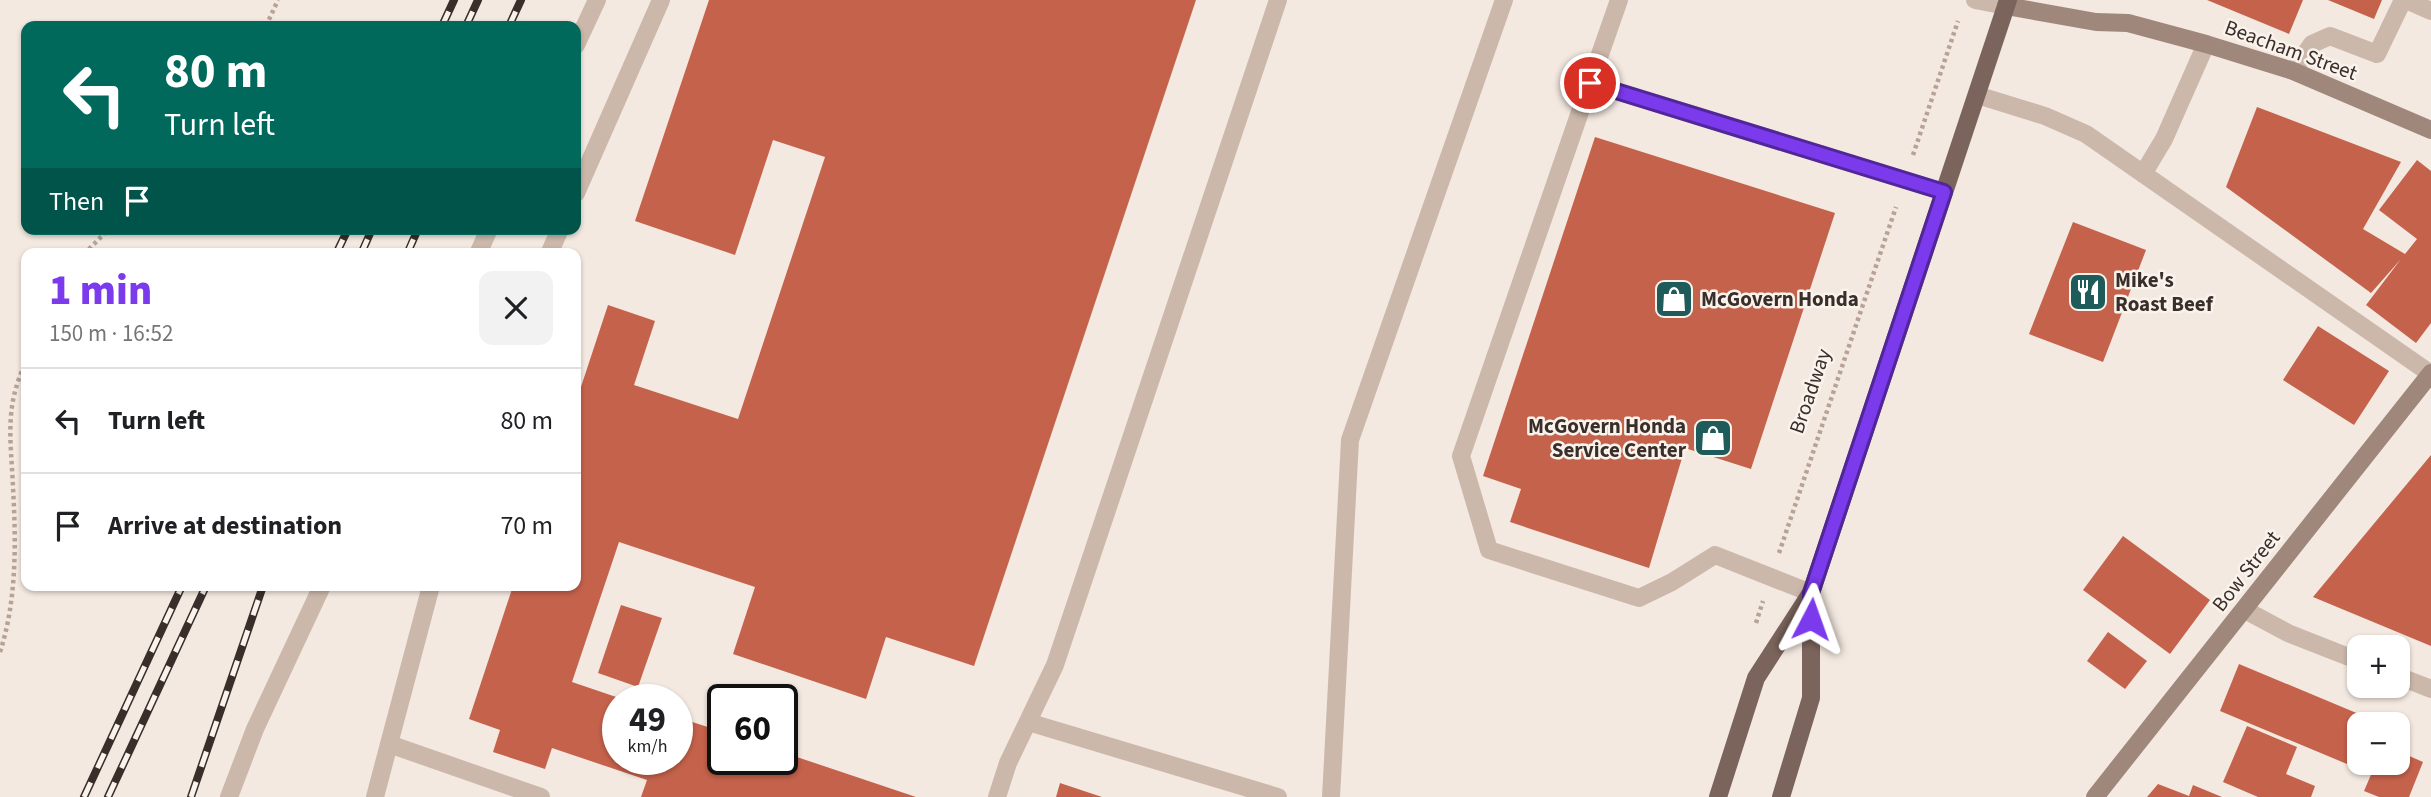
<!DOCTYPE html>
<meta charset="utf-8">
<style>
body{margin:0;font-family:"Source Sans 3",sans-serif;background:#f2f2f2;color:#202124;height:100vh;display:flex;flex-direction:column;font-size:26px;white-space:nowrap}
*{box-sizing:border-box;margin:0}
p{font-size:23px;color:#757577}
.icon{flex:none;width:38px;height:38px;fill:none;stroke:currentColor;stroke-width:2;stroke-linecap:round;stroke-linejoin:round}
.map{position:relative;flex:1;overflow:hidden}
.side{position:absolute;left:21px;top:248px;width:560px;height:343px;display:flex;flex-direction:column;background:#fff;border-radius:14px;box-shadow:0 2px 5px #0004}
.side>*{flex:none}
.guide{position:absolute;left:21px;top:21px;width:560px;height:214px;border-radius:14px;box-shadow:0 2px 5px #0004;background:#00695c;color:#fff;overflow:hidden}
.fabs{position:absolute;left:2347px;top:635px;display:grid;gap:14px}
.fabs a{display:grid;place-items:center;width:63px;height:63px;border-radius:14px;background:#fff;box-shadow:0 2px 5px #0004;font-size:35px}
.speed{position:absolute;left:602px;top:684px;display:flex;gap:14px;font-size:35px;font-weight:700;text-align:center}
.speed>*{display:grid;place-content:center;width:91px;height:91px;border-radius:50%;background:#fff;box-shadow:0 2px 5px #0004;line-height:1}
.speed small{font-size:18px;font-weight:400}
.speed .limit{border:4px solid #111;border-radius:10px;background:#fff;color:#111}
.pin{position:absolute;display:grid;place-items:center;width:60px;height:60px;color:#fff;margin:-30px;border:4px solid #fff;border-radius:50%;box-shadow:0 2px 7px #0007}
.me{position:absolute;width:77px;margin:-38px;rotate:4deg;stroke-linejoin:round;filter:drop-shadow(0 0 5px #0008)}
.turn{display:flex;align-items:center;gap:24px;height:147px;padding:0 28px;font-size:32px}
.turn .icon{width:91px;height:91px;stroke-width:2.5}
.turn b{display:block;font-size:49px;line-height:60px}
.then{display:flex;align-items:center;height:66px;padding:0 28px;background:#0003;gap:14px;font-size:26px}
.round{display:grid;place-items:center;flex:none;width:74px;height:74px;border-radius:14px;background:#f2f2f2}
.head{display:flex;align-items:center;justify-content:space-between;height:119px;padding:0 28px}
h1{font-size:42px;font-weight:800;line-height:52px;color:#7c3aed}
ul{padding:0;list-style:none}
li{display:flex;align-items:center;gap:21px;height:105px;padding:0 28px;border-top:2px solid #e0e0e0}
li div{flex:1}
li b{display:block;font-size:26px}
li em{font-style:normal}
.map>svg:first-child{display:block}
.building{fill:#c5624c}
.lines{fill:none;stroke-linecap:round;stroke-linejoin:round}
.path{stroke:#b7a295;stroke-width:4.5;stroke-dasharray:3.5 3.5;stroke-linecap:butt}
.service{stroke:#ccb8ab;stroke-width:18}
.minor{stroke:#ccb8ab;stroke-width:18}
.secondary{stroke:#9f877c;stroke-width:18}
.primary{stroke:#7b645c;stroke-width:18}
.rail-casing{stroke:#392e2a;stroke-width:8}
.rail{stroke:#faf3ec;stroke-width:5;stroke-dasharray:16;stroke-linecap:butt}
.route-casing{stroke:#51269a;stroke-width:18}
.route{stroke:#7c3aed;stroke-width:12}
.labels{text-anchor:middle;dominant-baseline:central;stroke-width:5;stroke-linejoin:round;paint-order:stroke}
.street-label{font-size:21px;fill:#392e2a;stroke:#faf3ec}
.poi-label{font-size:21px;font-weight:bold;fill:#392e2a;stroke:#faf3ec;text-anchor:start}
</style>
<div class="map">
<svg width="2431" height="797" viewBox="0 0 2431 797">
<rect width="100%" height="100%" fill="#f3e9e0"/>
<path class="building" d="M709,0H1196L974,666L886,637L866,699L733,654L755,587L619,542L572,682L625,700H618V760H677V717L723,732V760H782V752L916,797H641L647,780L552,748L545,769L493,752L500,730L469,719L513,586H576V402L608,305L655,321L634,385L738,419L825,157L773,140L735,255L635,221Z
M2207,0H2303L2289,34Z
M2328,0H2382L2374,19Z
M2257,107L2401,162L2363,229L2405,254L2417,239L2379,210L2417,160L2431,171V323L2416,343L2366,305L2401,259L2371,293L2226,187Z
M1595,137L1835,213L1751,469L1685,448L1649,568L1510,522L1521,489L1483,476Z
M2073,222L2146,250L2103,362L2029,334Z
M2318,326L2389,371L2354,425L2283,380Z
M2431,455V646L2313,597Z
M2123,536L2210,600L2170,654L2083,590Z
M621,605L662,618L638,687L598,673Z
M2108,632L2147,661L2125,689L2087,661Z
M2239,664L2366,717L2363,724H2359V735L2347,764L2220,711Z
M2247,726L2297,747L2286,774L2315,786L2311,797H2258L2223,782Z
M2398,751L2423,762L2409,797H2379L2364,791L2376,763H2398Z
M1060,783L1102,797H1056Z
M2158,784L2189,796L2193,785L2222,797H2147Z"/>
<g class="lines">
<path class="path" d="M266,26L278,0
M1913,155L1958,21
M84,254L109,229
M1779,553L1896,207
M1756,623L1763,601
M0,652C17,600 16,542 13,487C11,440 4,407 26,362"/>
<path class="service" d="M2406,0L2431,11
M576,45L597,0
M2293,71L2312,44L2330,36L2377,54L2403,0
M1590,83L1619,0
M1977,95L2045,116L2086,134L2431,374
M2143,174L2164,139L2206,44
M576,193L661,0
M478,254L489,229
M549,254L560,229
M1811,593L1715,555L1672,582L1639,598L1489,550L1461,456L1590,83L1944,192
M1028,722L1278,797
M389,744L431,586
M229,797L255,729L322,586
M375,797L389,744L541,797
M997,797L1008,763L1055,665L1278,0
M1331,797L1350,440L1504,0"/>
<path class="minor" d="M1975,0L2006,6
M2245,610L2288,633L2359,661
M2398,676L2431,689"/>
<path class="secondary" d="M2006,6L2096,22L2128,23L2206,44L2293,71L2431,130
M2095,797L2431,373"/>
<path class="primary" d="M1718,797L1756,678L1811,593L2008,0
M1781,797L1811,698V593"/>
<defs>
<path id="rail" d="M442,26L454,0
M466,26L478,0
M509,26L521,0
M336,254L348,229
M361,254L372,229
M407,254L418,229
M84,797L182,586
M108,797L206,586
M191,797L263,586"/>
</defs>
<use href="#rail" class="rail-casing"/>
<use href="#rail" class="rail"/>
</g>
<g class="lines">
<defs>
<path id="route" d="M1590,83L1944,192L1811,593V619"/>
</defs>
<use href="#route" class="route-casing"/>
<use href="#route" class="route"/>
</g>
<defs>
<symbol id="restaurant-square" viewBox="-11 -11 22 22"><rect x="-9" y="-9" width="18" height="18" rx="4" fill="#205b5b" stroke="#faf3ec"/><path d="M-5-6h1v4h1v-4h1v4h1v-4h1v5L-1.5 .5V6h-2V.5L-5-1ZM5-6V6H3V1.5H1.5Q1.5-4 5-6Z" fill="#fff"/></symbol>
<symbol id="shop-square" viewBox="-11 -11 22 22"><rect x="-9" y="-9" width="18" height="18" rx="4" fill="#205b5b" stroke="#faf3ec"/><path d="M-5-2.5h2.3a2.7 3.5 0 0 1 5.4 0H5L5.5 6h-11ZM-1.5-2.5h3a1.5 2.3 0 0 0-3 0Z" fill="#fff"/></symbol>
</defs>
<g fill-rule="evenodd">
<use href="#restaurant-square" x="2066" y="270" width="44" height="44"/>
<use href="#shop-square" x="1652" y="277" width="44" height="44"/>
<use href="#shop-square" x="1691" y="416" width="44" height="44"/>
</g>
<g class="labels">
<g class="street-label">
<text transform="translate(2291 50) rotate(20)">Beacham Street</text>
<text transform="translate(1810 391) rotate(-71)">Broadway</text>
<text transform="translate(2246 571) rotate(-52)">Bow Street</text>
</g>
<g class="poi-label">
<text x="2115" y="280">Mike's<tspan x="2115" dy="24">Roast Beef</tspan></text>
<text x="1701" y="299">McGovern Honda</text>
<text x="1686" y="426" text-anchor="end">McGovern Honda<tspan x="1686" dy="24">Service Center</tspan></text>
</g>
</g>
</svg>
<div class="fabs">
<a>+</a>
<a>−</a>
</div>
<div class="speed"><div>49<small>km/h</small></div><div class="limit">60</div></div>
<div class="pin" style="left:1590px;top:83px;background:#d93025"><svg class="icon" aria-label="arrive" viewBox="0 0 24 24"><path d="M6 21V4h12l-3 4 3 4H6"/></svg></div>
<svg class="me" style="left:1811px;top:619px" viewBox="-20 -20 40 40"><path d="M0-17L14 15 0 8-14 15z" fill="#7c3aed" stroke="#fff" stroke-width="4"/></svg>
<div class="guide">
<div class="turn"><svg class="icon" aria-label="left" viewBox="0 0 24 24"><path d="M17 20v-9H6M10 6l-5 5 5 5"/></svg><div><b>80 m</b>Turn left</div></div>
<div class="then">Then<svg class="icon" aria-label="arrive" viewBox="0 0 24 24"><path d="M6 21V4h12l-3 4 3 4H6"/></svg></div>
</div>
<section class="side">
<div class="head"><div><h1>1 min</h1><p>150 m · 16:52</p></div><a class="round"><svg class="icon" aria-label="close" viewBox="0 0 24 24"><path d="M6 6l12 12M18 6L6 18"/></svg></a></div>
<ul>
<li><svg class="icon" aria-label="left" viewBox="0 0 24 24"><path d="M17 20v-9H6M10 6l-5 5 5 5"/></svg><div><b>Turn left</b></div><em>80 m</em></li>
<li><svg class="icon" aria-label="arrive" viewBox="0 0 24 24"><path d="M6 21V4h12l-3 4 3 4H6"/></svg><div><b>Arrive at destination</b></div><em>70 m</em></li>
</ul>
</section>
</div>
